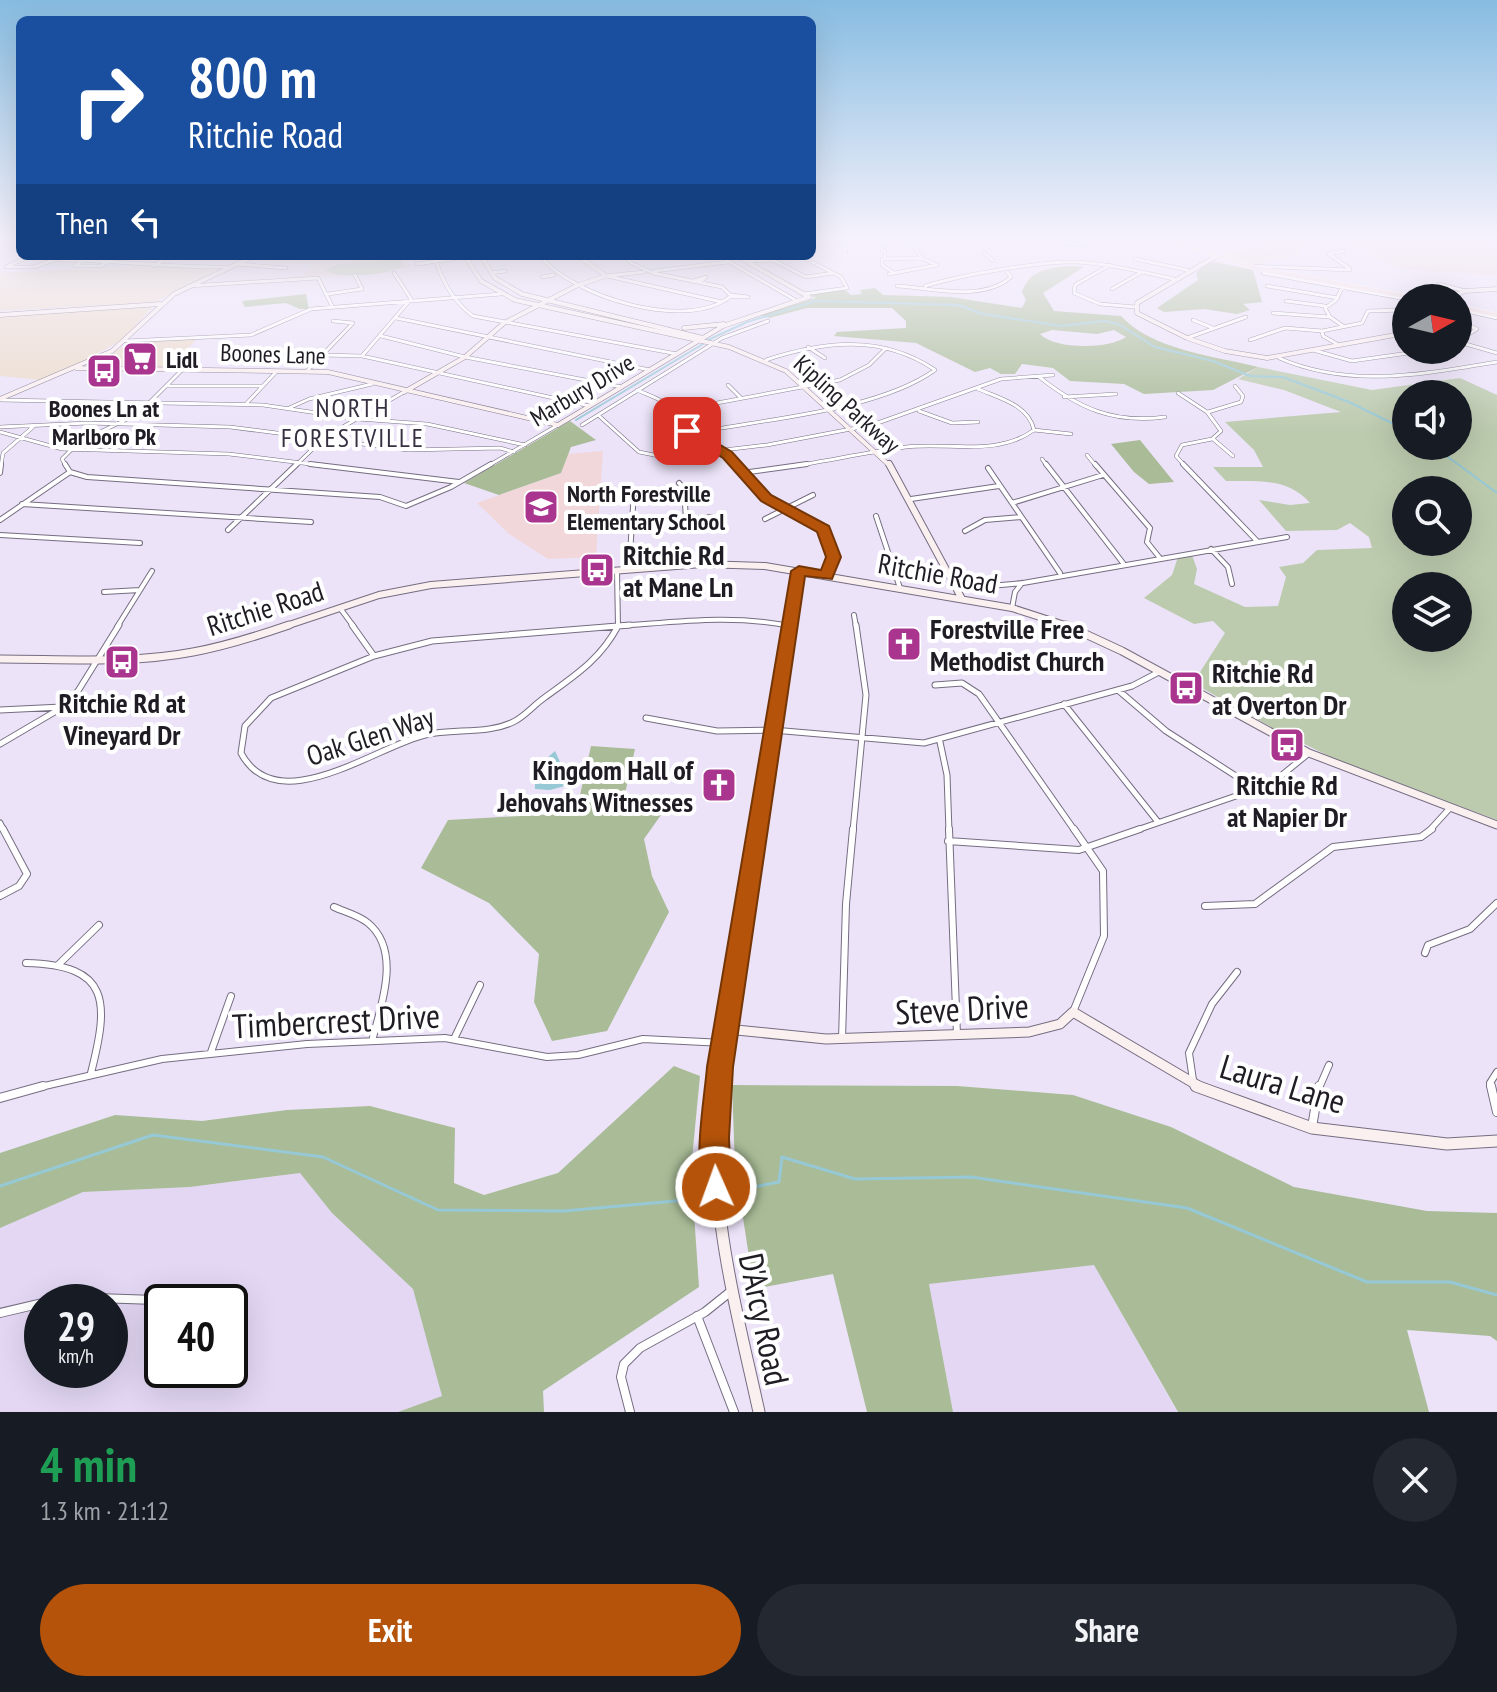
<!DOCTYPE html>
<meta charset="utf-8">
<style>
body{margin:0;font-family:"PT Sans Narrow",sans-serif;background:#242831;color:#f1f3f6;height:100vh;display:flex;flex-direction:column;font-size:30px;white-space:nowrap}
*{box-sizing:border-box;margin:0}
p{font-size:26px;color:#9ea1a6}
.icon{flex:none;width:44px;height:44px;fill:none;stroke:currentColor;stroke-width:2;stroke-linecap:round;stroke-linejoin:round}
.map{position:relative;height:1412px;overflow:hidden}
.drawer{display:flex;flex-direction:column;background:#171b24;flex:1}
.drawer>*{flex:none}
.top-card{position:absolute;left:16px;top:16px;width:800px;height:244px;border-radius:12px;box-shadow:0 8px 32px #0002;background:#1a4fa0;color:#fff;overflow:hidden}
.needle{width:52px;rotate:82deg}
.fabs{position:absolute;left:1392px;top:284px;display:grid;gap:16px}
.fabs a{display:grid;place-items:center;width:80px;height:80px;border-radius:50%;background:#171b24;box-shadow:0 8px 32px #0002;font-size:40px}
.speed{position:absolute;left:24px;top:1284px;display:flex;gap:16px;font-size:40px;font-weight:700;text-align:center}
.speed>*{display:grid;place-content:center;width:104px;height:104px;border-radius:50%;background:#171b24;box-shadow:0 8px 32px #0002;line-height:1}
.speed small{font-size:20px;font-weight:400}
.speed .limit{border:4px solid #111;border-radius:12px;background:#fff;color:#111}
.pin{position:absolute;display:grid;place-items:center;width:68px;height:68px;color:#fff;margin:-34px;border-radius:16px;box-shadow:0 4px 12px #0006}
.me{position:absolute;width:88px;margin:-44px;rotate:358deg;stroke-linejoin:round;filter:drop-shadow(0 0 6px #0008)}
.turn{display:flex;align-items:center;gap:28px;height:168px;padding:0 40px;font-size:36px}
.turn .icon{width:104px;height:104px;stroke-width:2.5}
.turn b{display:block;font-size:56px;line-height:68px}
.then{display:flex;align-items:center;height:76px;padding:0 40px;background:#0003;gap:16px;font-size:30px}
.round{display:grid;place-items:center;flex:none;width:84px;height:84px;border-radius:42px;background:#242831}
.overview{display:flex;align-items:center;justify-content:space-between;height:136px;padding:0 40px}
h1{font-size:48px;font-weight:700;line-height:60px;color:#1e9e55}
.cta{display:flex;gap:16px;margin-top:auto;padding:16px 40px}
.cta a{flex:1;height:92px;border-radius:48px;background:#b45309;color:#fff;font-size:32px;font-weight:700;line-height:92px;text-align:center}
.cta a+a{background:#242831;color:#f1f3f6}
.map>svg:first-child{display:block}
.commercial{fill:#ecdbca}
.built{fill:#e3d7f4;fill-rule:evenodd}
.education{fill:#f1d7d9}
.green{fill:#bccbae;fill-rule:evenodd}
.forest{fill:#a9bc97;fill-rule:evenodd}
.water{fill:#96c8d6}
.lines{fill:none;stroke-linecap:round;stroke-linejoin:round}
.stream-far1{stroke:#96c8d6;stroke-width:2}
.stream{stroke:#96c8d6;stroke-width:3}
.street-far4-casing{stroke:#756d80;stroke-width:4}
.street-far3-casing{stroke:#756d80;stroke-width:6}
.street-far2-casing{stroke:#756d80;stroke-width:7}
.street-far1-casing{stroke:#756d80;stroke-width:8}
.street-casing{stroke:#756d80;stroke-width:10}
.secondary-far4-casing{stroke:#756d80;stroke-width:5}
.secondary-far3-casing{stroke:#756d80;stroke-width:8}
.secondary-far2-casing{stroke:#756d80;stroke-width:9}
.secondary-far1-casing{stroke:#756d80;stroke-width:11}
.secondary-casing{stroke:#756d80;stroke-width:13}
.primary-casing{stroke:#fff;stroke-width:5}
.highway-casing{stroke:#fff;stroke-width:5}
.street-far4{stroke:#fff;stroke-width:3}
.street-far3{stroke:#fff;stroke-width:4}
.street-far2{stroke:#fff;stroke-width:5}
.street-far1{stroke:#fff;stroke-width:6}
.street{stroke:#fff;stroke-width:8}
.secondary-far4{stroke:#fbf0f0;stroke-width:4}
.secondary-far3{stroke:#fbf0f0;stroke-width:6}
.secondary-far2{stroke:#fbf0f0;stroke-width:7}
.secondary-far1{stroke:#fbf0f0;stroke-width:9}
.secondary{stroke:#fbf0f0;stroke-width:11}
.primary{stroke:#f8e0e1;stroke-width:4}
.highway{stroke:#f3cccd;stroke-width:4}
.route{fill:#b45309;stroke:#753606;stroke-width:2}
.labels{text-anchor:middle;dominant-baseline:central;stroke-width:8;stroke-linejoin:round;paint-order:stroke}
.far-street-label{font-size:24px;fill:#1f1c24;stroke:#fff}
.far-poi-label{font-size:24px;font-weight:bold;fill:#1f1c24;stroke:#fff;text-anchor:start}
.far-neighbourhood-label{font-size:26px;letter-spacing:2px;fill:#373041;stroke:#fff}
.poi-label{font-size:28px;font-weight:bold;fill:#1f1c24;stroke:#fff;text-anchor:start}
.street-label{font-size:28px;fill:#1f1c24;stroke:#fff}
.near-street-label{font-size:34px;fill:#1f1c24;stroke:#fff}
</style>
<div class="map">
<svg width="1497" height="1412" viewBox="0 0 1497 1412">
<rect width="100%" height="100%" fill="#ece3f9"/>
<path class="commercial" d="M146,266L220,268L156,302L0,311V273Z
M153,307L122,340L78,364L40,380L0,376V316Z
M197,339L168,368L88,366L132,342Z"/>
<path class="built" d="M300,1173L332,1213L413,1289L443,1396L398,1412H0V1228L83,1192L190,1187ZM42,1302H110V1370H42ZM162,1302H230V1370H162Z
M1094,1265L1177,1412H953L929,1284Z"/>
<path class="education" d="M1288,236H1323L1339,244L1303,247L1299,256L1265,261L1266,264L1248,265L1212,254L1255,247Z
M1332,236L1478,239L1482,244L1497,248V275L1402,269Z
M261,256H405L411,267L366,275L300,277L315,265L252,260Z
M603,451L596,557L548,559L509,534L477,503L561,473L568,454Z"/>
<path class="green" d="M400,259L404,266C388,275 340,280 325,270L339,264Z
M1258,367L1372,390L1460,378L1497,395V820L1341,762L1276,730L1193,683L1225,633L1213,621L1194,624L1144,598L1172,575L1178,557L1192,555L1197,569L1194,584L1245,607L1278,606L1286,577L1279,567L1303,563L1317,550L1372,548L1369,537L1350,523L1337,530L1286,531L1259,500L1290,505L1310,503C1288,478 1258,481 1226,481L1213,467H1263L1254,450L1225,422L1341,412L1284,390L1238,379ZM1406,394H1458V446H1406ZM1406,490H1458V542H1406ZM1406,586H1458V638H1406Z"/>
<path class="forest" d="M1210,261L1253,270L1262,302L1243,304L1250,310L1237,314L1204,309L1164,312L1157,308L1198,280L1196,273Z
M1069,266L1084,267L1043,293L1054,311L1121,316C1152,350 1215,356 1258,367L1213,390L1144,394L1124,384L1070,381L1053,368L1022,364L1015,374H1001L990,368L975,372L916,343L834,336L837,332L906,328V321L892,308H807L769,318L761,315L816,298L808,294L845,290L851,295L862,294L860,290L875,288L883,295L951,297L1022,308L1026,300L1022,292C1029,270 1049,268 1069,266ZM1052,330L1097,334L1114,330L1126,337C1109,349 1055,350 1040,334Z
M306,294L309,309H300L286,303L245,307L242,301Z
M570,421L596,440L571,447L561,473L499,495L464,483Z
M1140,440L1174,482L1149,484L1134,472L1111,444Z
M591,746L635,749L624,798L668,805L644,839L652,876L669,912L607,1031L552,1041L534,1002L539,954L489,903L421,868L448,820L576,813Z
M674,1066L700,1076L691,1169L699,1287L543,1391L544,1412H398L442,1396L413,1289L332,1213L300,1173L190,1187L83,1192L0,1228V1153L115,1115L202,1121L287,1110L370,1106L455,1128L454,1183L484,1195L558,1173Z
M732,1085L957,1086L1073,1095L1171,1127L1294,1187L1427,1211L1497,1213V1341L1490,1336L1407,1330L1429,1412H1178L1094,1265L929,1284L953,1412H867L833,1274L754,1289L735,1166Z"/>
<path class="water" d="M555,751L564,771L565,786L550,790L535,789V769Z"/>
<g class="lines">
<path class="stream-far1" d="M708,340L747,322L816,301L958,305L983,314L1061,326L1105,321L1118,324L1155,347L1213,361L1250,376L1283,377L1349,402L1406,430
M576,420L703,344
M1433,446L1497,493"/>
<path class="stream" d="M0,1186L153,1135L323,1157L438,1210L564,1211L697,1199
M733,1191L779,1182L782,1157L855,1179L971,1177L1187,1208L1367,1282H1450L1497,1295"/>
<defs>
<path id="street-far4" d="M817,236L825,240L869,236
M897,236L917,250L921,258
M1029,236L1079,245L1108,236
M1069,236L1091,243
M1130,236L1134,237
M1464,236L1469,237
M836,240L846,251
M881,242L902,240
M880,248L885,251V258
M1343,251L1329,254L1350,269
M984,253L993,261
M30,256L6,267H34L65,256
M540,256C573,297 687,332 731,296L722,287L653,273L631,263L625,256
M663,256H669
M719,256L797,301
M526,258L540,257
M1135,259L1187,270
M59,260C118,260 170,268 229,267
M83,260L75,266H101L116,256
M436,261C443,283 455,303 473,316L677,354
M746,261L773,260L806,277L833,273
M236,264L286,268
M417,264L466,257
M1110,265L1075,285L1074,293L1100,304L1135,307
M154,266L168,256
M1249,266L1350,270
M654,271L728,262
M491,273L505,271
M1263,273L1406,299
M889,274L937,265L921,258L882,259V265L894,273
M605,276L644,272
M607,276L722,302
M542,277L554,275
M694,281L706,277L700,282
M1439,284L1465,291
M188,286L318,278L332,306
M897,286C932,288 983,302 1011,277L1007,272
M925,286C962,275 1039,261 1077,262C1110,264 1142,272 1174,279
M1267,286L1338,298
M1343,286L1336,300L1325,308L1330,317L1343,326
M1112,289L1142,272
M328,294L362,289L355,275
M804,294L847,288L841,277L812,262
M731,295L748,297H731
M1286,301L1325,306
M1458,309L1497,318
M1273,313L1329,317
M396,318L650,370
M1193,320L1213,328
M1458,321L1477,329L1458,341
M381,336L465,357L622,387
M1187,338L1246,317
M1250,340L1285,328L1322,331
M126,341L251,335L311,309L501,294
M1459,342L1497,353
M1337,344L1323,336L1322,331L1362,323L1368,311L1406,310
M808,347L825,358
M1313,350L1352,361L1430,350
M323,355L362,356L590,406
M362,356L411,299L394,273
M1279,358C1350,389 1423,374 1497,362
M307,371L353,323L333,321
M1038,376C1078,408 1113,424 1165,417
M728,385L741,398
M167,386H262
M637,390C665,402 678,404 689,434L728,455L737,466
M1178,393L1207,412L1221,431L1212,439L1182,445L1176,456L1185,466
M1064,397L1116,394
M0,400L263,405L358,419L427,424L525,445
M246,404L277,371
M289,408L309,399L372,384
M679,410L840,380L869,365L886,348
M919,411L952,423L978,422
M1208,412L1241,402L1243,396L1235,386
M598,415L639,452L664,457L767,445L872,425L1001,379L1053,375
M582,425L722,338L768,321
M0,427L88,423L230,427L408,450L500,448L514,452
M1034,430L1071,434
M0,432L62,449L229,454L326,466
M689,434C761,419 876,412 935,370C882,334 824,341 766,360
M1213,439L1233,456
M1087,455L1096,466
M1042,459L1047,466
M1,466L3,453L33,427
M66,466L62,459L79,442L138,414L182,370
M295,466L325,437L404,392
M488,466L558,425
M794,466C832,460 869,452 906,447C949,442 997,457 1034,430C1029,405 999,398 978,389"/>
<path id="street-far3" d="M310,464L459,482
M736,464L762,495L823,529L833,557L827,575
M1046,464L1123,563
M1095,464L1150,528L1147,542L1159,557
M1183,464L1257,541
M988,468L1060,573
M70,472L87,477L380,497L406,506L451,487L491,464
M0,473L1,464
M742,473L807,464
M679,483L684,489L686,519
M911,499L999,486
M1012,503L1103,475
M22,504L311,522
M876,516L900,588
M765,519L813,495
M0,520L70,472L65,464
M632,523L713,517
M228,530L297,464
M965,531L985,520L1021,517
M0,535L140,543
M1211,549L1228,567L1232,584
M629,570L634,491
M617,571L618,626
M968,588L1023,583L1287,537
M104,592L140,590
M340,608L354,627
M1012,608L1015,592L1022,583
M854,615L856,627
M618,626C676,622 732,614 790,626
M117,627L152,571
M605,627L618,626"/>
<path id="street-far2" d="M352,625L374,656
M786,625L790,626
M618,626C600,660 574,676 544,698C534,705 526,715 515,721C489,735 453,728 425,735C377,746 277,821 241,753L245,726L271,698L374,656L432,641Z
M618,626L630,625
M935,685L962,683L979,694L1075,831
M1118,690L1166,731L1256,789
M1064,704L1158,822
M0,710L62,707
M646,718L717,731L773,730L924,743L1132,686L1159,672
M940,742L947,775L949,831
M0,744L63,707L78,691L119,625
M0,823L4,831
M853,831L866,695L856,625
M1134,831L1271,784L1309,753
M1429,831L1450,808"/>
<path id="street-far1" d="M949,829L957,1035
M948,841L1079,850L1140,829
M0,896L19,886L27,874L3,829
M1205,906L1255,904L1333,847L1421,837L1432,829
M334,907C345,912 358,915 368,923C402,951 381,1006 372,1041
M1425,953L1428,945L1470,929L1497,903
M26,963C111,965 109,1002 91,1073
M59,964L99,925
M1073,1012L1104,936L1103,871L1074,829
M454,1039L480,985
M842,1039L846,904L853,829
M211,1052L231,996
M1193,1080L1189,1053L1212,1004L1237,972
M36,1088L162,1059L307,1044L445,1038L547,1057L578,1055L643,1039L724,1043
M1319,1088L1329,1065
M1491,1088L1490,1083L1497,1072"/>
<path id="street" d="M1491,1086L1497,1112
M0,1098L43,1086
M1312,1127L1319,1086
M0,1313L68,1297L184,1301
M697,1316L734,1412
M630,1412L621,1377L624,1364L640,1348L705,1312L730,1292"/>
<path id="secondary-far4" d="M465,256L481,281L515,300L729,347L786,371L890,466
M481,256L495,278L522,294L703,338
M578,256L605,275
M737,256L809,297
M1215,257L1137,303V313L1187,338L1225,351L1267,358L1406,333
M1448,298L1465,291L1497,289
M0,315L160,304
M684,328L724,324
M76,368L328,372L558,425L723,326L809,297
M404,392L465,357L504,323L576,286L605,276
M0,399L112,351L174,294L254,256"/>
<path id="secondary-far3" d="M889,464L962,599
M283,627L379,595L431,585L702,564L765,566L1012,608L1071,627
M790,627L799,571"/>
<path id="secondary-far2" d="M1066,625L1122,651L1309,753L1497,825
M0,659C63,659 131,664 193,652C226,646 257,636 289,625
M759,831L791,625"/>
<path id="secondary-far1" d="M726,1029L826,1039L1029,1032L1060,1024L1073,1012L1202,1088
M720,1088L759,829"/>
<path id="secondary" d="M720,1086C704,1194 736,1307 759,1412
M1196,1086L1312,1128L1447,1144L1497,1141"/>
<path id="primary" d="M1153,236L1260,269L1415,298
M1458,306L1497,315"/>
<path id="highway" d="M0,248L20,240"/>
</defs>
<use href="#street-far4" class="street-far4-casing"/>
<use href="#street-far3" class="street-far3-casing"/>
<use href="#street-far2" class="street-far2-casing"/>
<use href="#street-far1" class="street-far1-casing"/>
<use href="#street" class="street-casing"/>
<use href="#secondary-far4" class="secondary-far4-casing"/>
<use href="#secondary-far3" class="secondary-far3-casing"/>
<use href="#secondary-far2" class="secondary-far2-casing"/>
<use href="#secondary-far1" class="secondary-far1-casing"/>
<use href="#secondary" class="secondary-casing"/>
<use href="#primary" class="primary-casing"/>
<use href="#highway" class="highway-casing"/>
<use href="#street-far4" class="street-far4"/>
<use href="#street-far3" class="street-far3"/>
<use href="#street-far2" class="street-far2"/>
<use href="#street-far1" class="street-far1"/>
<use href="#street" class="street"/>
<use href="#secondary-far4" class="secondary-far4"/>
<use href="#secondary-far3" class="secondary-far3"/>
<use href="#secondary-far2" class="secondary-far2"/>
<use href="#secondary-far1" class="secondary-far1"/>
<use href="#secondary" class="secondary"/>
<use href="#primary" class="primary"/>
<use href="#highway" class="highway"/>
</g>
<linearGradient id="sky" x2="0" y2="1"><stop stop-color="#87bce1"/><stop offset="0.55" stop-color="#f6f2fc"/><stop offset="1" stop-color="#f6f2fc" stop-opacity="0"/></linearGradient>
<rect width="1497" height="433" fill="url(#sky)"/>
<path class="route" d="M683,428H692L732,452L771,495L829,526L841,557L832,579L805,576L733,1067L729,1138L731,1187L726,1197L716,1202L706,1197C692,1164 704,1103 707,1067L791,571L799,566L821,570L826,557L817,532L761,501L723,458L683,433Z"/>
<defs>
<symbol id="supermarket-square" viewBox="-11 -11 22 22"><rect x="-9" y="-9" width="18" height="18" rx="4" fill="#a9358f" stroke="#fff"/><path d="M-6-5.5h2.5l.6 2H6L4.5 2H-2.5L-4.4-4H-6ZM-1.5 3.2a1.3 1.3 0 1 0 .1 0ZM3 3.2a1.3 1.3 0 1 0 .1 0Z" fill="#fff"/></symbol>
<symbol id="bus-square" viewBox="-11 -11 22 22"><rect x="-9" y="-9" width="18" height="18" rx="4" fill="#a9358f" stroke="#fff"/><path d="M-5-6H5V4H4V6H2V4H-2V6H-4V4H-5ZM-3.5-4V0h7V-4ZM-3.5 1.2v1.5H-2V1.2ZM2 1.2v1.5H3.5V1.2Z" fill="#fff"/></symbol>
<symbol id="school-square" viewBox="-11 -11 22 22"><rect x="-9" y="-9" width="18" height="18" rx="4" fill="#a9358f" stroke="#fff"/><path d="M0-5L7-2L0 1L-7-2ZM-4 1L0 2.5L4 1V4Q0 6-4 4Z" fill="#fff"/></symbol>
<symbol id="church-square" viewBox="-11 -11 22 22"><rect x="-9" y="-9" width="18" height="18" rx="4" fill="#a9358f" stroke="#fff"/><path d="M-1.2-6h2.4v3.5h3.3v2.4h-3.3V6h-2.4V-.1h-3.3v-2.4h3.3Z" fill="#fff"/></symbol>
</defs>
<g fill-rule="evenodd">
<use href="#supermarket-square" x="120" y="339" width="40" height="40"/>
<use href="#bus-square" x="84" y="351" width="40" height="40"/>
<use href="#school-square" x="521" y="487" width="40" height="40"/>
<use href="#bus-square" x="577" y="550" width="40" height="40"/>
<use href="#church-square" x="884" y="624" width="40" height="40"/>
<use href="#bus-square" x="102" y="642" width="40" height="40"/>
<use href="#bus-square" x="1166" y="668" width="40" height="40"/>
<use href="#bus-square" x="1267" y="725" width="40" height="40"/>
<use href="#church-square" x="699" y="765" width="40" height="40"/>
</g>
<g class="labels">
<g class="far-street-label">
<text transform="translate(273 354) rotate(2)">Boones Lane</text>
<text transform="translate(582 390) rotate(-31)">Marbury Drive</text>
<text transform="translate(847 404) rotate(42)">Kipling Parkway</text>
</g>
<g class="far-poi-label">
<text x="166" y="359">Lidl</text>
<text x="104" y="408" text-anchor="middle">Boones Ln at<tspan x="104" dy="28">Marlboro Pk</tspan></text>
<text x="567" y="493">North Forestville<tspan x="567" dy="28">Elementary School</tspan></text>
</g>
<g class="far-neighbourhood-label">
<text x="353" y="407">NORTH<tspan x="353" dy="30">FORESTVILLE</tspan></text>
</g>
<g class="poi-label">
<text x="623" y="554">Ritchie Rd<tspan x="623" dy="32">at Mane Ln</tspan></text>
<text x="930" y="628">Forestville Free<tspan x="930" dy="32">Methodist Church</tspan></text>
<text x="1212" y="672">Ritchie Rd<tspan x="1212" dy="32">at Overton Dr</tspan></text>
<text x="122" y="702" text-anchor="middle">Ritchie Rd at<tspan x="122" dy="32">Vineyard Dr</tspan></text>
<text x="693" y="769" text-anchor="end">Kingdom Hall of<tspan x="693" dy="32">Jehovahs Witnesses</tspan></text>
<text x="1287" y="784" text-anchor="middle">Ritchie Rd<tspan x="1287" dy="32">at Napier Dr</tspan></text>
</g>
<g class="street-label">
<text transform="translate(938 573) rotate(10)">Ritchie Road</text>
<text transform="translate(265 608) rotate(-18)">Ritchie Road</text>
<text transform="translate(370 736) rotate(-18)">Oak Glen Way</text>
</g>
<g class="near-street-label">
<text transform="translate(962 1008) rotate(-3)">Steve Drive</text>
<text transform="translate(336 1020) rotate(-3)">Timbercrest Drive</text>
<text transform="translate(1283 1083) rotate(17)">Laura Lane</text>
<text transform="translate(765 1319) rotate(78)">D'Arcy Road</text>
</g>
</g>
</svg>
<div class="fabs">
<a><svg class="needle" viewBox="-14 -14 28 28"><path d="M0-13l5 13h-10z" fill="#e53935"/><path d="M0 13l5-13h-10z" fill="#9ea1a6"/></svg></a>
<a><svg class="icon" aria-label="sound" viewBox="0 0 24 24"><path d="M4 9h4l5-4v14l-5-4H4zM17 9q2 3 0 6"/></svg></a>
<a><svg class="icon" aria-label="search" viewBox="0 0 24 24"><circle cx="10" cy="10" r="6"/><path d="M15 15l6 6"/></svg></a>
<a><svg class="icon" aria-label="layers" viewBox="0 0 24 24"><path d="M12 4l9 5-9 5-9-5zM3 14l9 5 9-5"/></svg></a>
</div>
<div class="speed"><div>29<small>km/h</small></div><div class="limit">40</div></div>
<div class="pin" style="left:687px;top:431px;background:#d93025"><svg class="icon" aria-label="arrive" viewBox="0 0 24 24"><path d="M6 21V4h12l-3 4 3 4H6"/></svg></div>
<svg class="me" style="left:716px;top:1187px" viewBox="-20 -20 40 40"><circle r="17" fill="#b45309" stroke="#fff" stroke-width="3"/><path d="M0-11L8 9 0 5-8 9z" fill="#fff"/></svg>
<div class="top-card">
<div class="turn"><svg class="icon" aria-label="right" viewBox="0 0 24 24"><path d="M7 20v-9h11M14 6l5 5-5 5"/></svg><div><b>800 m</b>Ritchie Road</div></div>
<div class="then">Then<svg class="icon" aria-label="left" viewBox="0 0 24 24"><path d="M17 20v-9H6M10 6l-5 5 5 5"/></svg></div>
</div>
</div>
<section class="drawer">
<div class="overview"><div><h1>4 min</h1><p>1.3 km · 21:12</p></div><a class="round"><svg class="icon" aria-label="close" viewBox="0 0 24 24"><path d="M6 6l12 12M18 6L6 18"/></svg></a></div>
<div class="cta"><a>Exit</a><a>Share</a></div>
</section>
